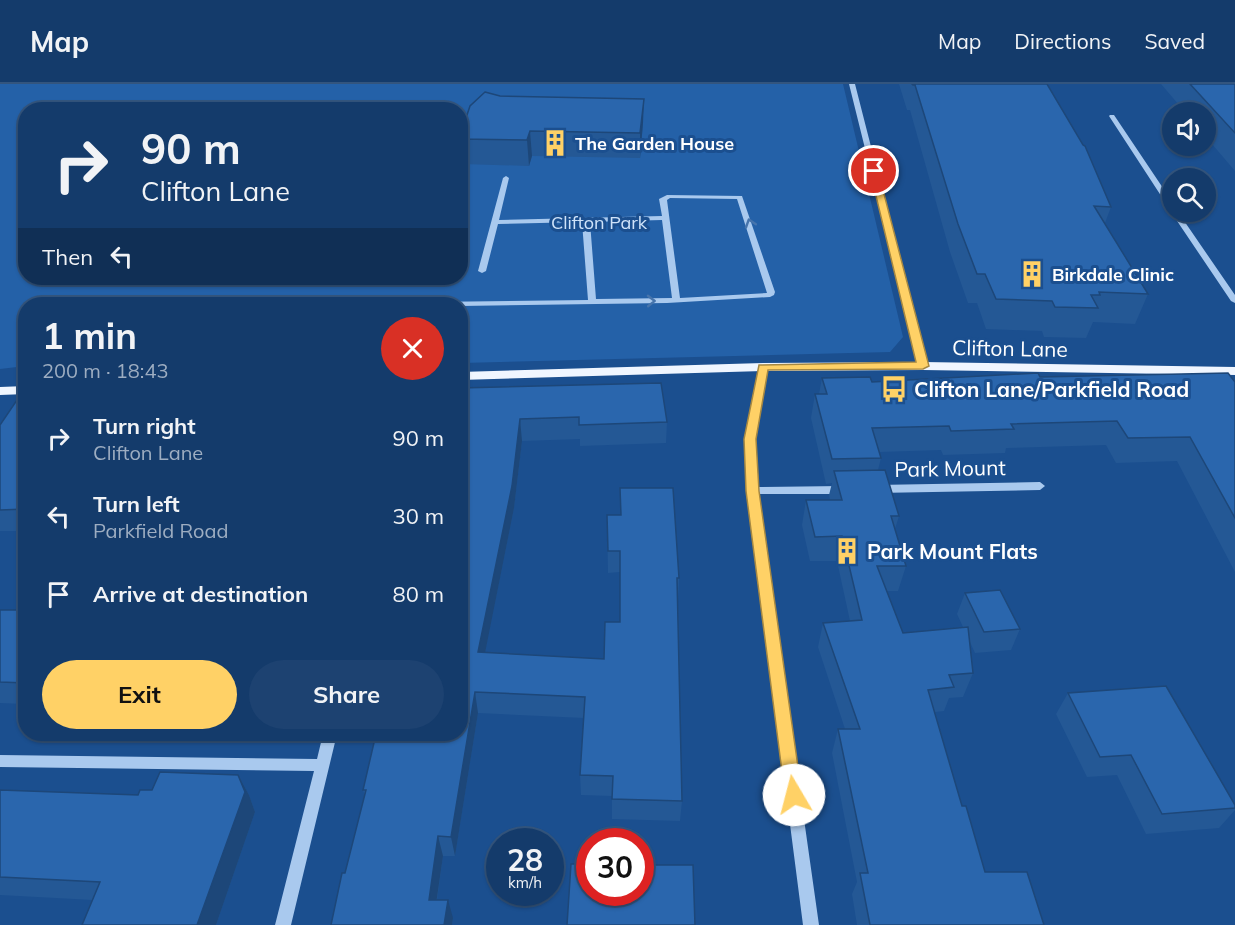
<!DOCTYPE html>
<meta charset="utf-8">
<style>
body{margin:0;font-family:Mulish,sans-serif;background:#1d4271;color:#f1f3f6;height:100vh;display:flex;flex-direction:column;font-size:22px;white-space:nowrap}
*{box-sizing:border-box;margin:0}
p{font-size:20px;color:#9dadc1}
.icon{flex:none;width:33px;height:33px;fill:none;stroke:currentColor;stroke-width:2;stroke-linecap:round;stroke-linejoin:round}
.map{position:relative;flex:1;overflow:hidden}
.side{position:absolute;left:18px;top:213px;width:450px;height:444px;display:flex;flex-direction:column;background:#143b6b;border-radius:24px;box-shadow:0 2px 4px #0004,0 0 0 2px #33557e}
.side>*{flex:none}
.banner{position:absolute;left:18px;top:18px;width:450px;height:183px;border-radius:24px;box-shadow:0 2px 4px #0004,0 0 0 2px #33557e;background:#143b6b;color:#f1f3f6;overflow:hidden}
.controls{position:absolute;left:1162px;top:18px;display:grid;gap:12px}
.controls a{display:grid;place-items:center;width:54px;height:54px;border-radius:50%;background:#143b6b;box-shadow:0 2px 4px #0004,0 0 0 2px #33557e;font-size:30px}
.speed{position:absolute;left:486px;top:744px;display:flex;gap:12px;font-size:30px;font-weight:700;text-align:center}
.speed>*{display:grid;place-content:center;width:78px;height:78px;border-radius:50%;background:#143b6b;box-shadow:0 2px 4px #0004,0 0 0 2px #33557e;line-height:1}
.speed small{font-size:15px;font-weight:400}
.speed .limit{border:9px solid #d22;background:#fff;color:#111}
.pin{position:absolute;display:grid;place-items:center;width:51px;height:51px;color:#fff;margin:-26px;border:3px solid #fff;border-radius:50%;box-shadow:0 2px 6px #0007}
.me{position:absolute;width:66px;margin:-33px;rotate:352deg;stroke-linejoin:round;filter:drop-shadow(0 0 4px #0008)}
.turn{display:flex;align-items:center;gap:21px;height:126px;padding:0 24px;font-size:27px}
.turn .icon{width:78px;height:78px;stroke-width:2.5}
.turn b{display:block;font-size:42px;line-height:51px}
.then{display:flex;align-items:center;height:57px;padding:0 24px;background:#0003;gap:12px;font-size:22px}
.round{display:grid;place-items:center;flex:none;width:63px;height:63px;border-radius:32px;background:#1d4271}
.head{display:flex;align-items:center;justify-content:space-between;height:102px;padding:0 24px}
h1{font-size:36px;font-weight:700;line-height:45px}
.action{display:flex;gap:12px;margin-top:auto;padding:12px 24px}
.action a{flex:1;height:69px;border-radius:36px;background:#ffd166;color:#111;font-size:24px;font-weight:700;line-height:69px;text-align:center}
.action a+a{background:#1d4271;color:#f1f3f6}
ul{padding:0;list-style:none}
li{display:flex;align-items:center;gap:18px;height:78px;padding:0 24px}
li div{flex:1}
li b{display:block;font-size:22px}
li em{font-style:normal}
header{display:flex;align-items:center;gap:36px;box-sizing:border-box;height:84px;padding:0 30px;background:#143b6b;border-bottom:2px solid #33557e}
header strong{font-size:28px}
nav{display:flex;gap:33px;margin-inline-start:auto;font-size:21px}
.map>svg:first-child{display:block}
.green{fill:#2461a8;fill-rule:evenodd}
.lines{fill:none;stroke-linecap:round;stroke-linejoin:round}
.minor{fill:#a9c9ee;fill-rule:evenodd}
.major{fill:#f0f6ff;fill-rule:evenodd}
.wall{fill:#245895}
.shaded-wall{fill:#1d4779}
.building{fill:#2a66ad;stroke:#1d4779;stroke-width:1.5}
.oneway{stroke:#4674ac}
.route{fill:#ffd166;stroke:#a68842;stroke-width:1.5}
.labels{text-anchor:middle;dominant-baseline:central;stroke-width:6;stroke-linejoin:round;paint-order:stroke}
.far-poi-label{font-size:18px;font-weight:bold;fill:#fff;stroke:#1b4f8f;text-anchor:start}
.far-park-label{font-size:18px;fill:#cfe3fa;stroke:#1b4f8f}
.street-label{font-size:21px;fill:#fff;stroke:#1b4f8f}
.poi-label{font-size:21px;font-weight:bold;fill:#fff;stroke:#1b4f8f;text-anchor:start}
</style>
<header>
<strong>Map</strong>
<nav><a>Map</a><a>Directions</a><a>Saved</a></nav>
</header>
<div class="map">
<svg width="1235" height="841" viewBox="0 0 1235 841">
<rect width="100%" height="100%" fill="#1b4f8f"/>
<path class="green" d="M0,0H843L903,253L890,268L461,279L460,220H26L25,282L0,285ZM26,26H460V194H26Z"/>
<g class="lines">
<path class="minor" d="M849,0H855L927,282L926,284H920L919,282Z
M1110,31H1114L1173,119V126L1169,124L1109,32Z
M506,92L509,94L499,136L662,132L659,115L667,111L742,112L775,208L774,211L770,213L667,219L460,222V220H425L429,218L588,216L582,138L498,140L486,187L482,189L478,187L503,94ZM670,114L737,115L767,209L680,214L667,116ZM662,136L672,214L596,215L590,138Z
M1172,126L1178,128L1235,211V219L1231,217L1171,128Z
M763,280L767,283L755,355L757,403L842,402L847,406L842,410H758L819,841H803L747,407L745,355L759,283Z
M1040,398L1045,402L1040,406L876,409L871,405L876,401Z
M323,650H337L291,841H275L314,687L0,683V671L317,675Z"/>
<path class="major" d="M923,278L1235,283V291L923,286L763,287L460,296V288L763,279Z
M26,302V310L0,311V303Z"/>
</g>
<path class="wall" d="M899,0H1047L1111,123L1105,139L1148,210L1135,240L1093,238L1086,254L1044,253L1042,247L986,245L977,219H968L950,168L910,26H907Z
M1161,0H1235V87L1206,53V28H1185Z
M500,12L643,39L640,74L532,72L529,82L462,80L460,64V52Z
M211,194H390L388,201H342L341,195H211Z
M1040,293L1235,298V488L1177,377L1116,379L1106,361L1006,364L1005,369L943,371L941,366L879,368L881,374L878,386L899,432L895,445L906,482L898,507H886L903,549L963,543L957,530L965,509L1020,545L1011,566L975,569L970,558L973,589L963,613L949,614L944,627L935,628L962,722L985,788L1044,841H857L852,810L857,798L832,669L838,645H845L818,563L823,539L850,537L837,477H810L802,441L806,416H830L829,411L832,399L826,400L811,334L815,310H819L822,294L872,298Z
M460,304L667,338L666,359L580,362V355L522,357L514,424L485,568L604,575L620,538V488L608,489L607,431L679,494L678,516L682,717L680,737L612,735V712L581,711L580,691L584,634L478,629L455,772H443L437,816L453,834L452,841H331L345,789L365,712L363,706L460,650Z
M26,316V447H0V341Z
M26,526V620L0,619V527Z
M1068,609L1235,721V726L1219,744L1146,750L1117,691L1087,693L1056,630Z
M238,691L249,711L255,728L216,841H82L93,816L0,811V706L138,711Z"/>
<path class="shaded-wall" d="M644,15L643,39L640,74V49Z
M530,47L532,72L529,82L527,56Z
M386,194H390L388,201Z
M520,335L522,357L514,424L481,589L478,568Z
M475,608L478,629L455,772L451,753Z
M238,691L249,711L255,728L216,841H197Z
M438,752L443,772L434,834L429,816Z
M448,816L453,834L452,841H444Z"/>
<path class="building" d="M912,0H1047L1083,61L1085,62L1111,123L1094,122L1148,210L1099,208L1100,211H1091L1098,224L1055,223L1052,217L996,215L985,190H977L958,140L915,1H913Z
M1190,0H1235V49Z
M485,8L500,12L644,15L640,49L530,47L527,56L460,55V52L470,22Z
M1038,289L1040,293L1228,289L1235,298V434L1190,353L1128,354L1117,337L1011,340L1014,345L951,347L949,342L872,344L881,374L832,375L815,310H827L822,294L870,293L872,298Z
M661,299L667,338L579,341V333L520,335L512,402L478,568L604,575L605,538H620V467H608L607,431H621L620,404H673L679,494H677L682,717L612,715L613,692L580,691L585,613L475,608L451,753L438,752L429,816H448L444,841H331L342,789H345L366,706H363L376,650H460V304Z
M17,316H26V425L0,426V341Z
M885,386L899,432H891L906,482H877L903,549L968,543L973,589L949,591L954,603L928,606L962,722H966L985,788H1027L1044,841H870L860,789H868L838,645H860L823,539L862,536L842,452L815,453L806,416H842L834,387Z
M1000,506L1020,545L984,548L965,509Z
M0,526H26V599L0,598Z
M1166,602L1235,721V724L1162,730L1131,671L1100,673L1068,609Z
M160,688L238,691L245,708L197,841H82L100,798L0,793V706L138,711L140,706H152Z
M571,780H590V808H640V781H693L695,841H567Z"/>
<defs><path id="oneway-chevron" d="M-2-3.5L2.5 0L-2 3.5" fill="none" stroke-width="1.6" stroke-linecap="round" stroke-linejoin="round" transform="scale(1.5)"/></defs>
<g class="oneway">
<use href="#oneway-chevron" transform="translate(750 139) rotate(-108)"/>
<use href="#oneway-chevron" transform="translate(651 217) rotate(-1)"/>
</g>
<path class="route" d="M874,84L878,87L929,282L923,285L768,286L756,355L759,407L802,711L800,717L794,719L787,717L785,711L746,407L744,355L759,281L916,278L870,87Z"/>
<defs>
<symbol id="building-bare" viewBox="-9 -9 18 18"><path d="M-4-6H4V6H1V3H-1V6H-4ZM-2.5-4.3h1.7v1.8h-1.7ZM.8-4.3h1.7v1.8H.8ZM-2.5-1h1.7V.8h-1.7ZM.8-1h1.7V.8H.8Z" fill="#ffd166" stroke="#1b4f8f" stroke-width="2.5" paint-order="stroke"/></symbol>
<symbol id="bus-bare" viewBox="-9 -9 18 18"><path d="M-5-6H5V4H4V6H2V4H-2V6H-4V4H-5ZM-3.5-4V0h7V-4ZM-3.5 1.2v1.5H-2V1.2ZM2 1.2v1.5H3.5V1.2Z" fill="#ffd166" stroke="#1b4f8f" stroke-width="2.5" paint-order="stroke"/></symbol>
</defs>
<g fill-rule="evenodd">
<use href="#building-bare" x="536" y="40" width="38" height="38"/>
<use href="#building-bare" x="1013" y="171" width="38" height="38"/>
<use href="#bus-bare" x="875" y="286" width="38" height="38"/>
<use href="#building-bare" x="828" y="448" width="38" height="38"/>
</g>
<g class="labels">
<g class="far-poi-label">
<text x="575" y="59">The Garden House</text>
<text x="1052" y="190">Birkdale Clinic</text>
</g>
<g class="far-park-label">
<text x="599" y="138">Clifton Park</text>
</g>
<g class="street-label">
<text transform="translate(1010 264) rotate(1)">Clifton Lane</text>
<text transform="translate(950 384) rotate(-1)">Park Mount</text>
</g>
<g class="poi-label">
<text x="914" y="305">Clifton Lane/Parkfield Road</text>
<text x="867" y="467">Park Mount Flats</text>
</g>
</g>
</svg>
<div class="controls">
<a><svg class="icon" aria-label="sound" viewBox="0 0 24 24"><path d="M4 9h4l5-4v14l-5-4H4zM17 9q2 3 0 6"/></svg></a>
<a><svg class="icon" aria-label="search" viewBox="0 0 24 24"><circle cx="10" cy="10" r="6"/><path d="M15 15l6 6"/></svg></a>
</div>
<div class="speed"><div>28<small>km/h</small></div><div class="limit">30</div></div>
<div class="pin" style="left:874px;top:87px;background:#d93025"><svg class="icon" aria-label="arrive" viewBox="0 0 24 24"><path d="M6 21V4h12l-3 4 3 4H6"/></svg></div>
<svg class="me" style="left:794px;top:711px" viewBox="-20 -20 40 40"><circle r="19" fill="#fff"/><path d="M0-13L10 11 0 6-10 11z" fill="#ffd166"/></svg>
<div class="banner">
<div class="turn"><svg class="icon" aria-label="right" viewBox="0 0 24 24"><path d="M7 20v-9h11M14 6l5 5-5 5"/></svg><div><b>90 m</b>Clifton Lane</div></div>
<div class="then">Then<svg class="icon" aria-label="left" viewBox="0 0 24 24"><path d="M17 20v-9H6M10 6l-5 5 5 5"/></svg></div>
</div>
<section class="side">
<div class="head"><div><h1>1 min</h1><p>200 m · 18:43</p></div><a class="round" style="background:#d93025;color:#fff"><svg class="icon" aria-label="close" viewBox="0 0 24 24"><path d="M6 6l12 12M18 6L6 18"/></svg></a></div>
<ul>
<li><svg class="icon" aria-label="right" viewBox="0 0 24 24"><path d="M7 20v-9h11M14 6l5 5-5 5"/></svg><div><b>Turn right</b><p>Clifton Lane</p></div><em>90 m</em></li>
<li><svg class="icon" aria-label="left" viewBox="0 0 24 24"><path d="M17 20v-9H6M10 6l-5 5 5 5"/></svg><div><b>Turn left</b><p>Parkfield Road</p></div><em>30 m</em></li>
<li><svg class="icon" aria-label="arrive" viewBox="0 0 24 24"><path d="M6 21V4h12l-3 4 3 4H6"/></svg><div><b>Arrive at destination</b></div><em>80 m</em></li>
</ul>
<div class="action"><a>Exit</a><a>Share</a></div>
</section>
</div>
